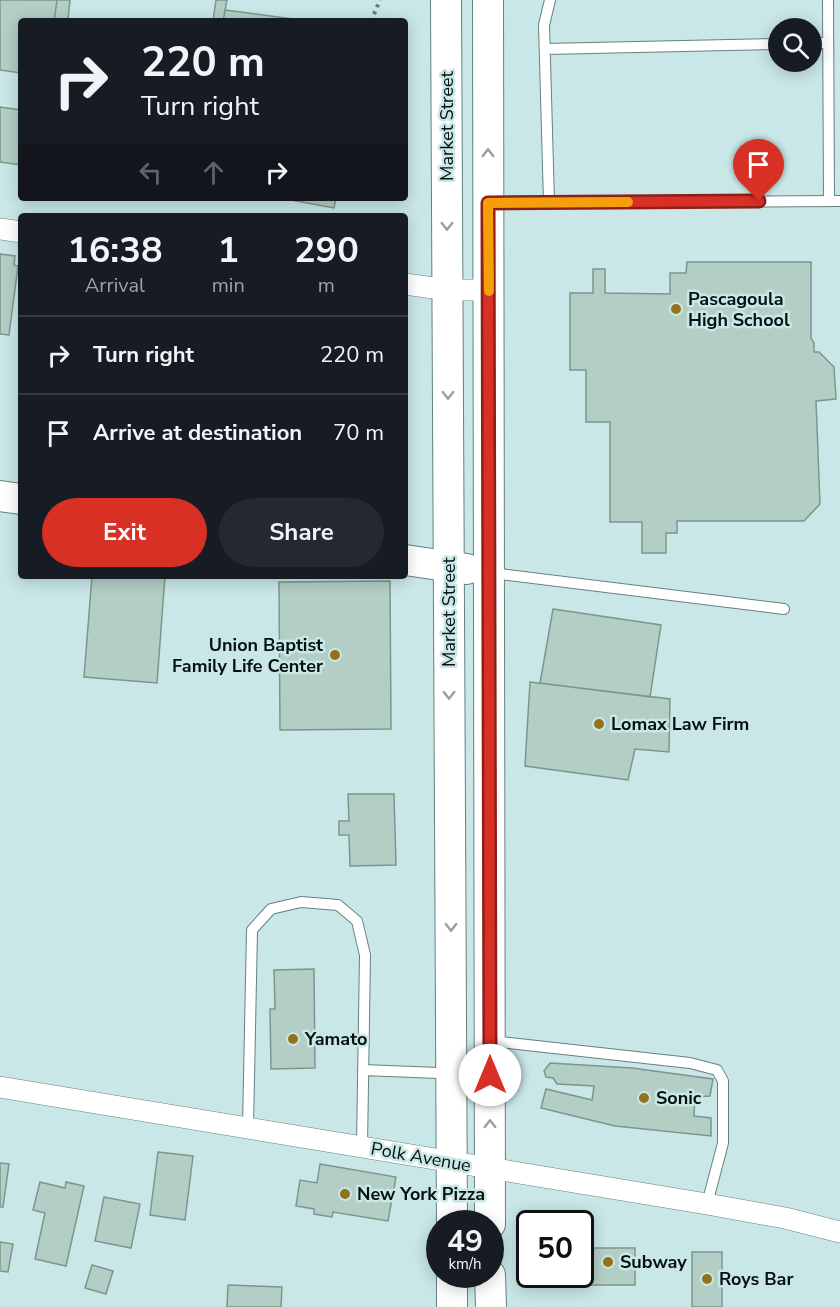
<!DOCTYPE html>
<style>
body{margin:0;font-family:"Nunito Sans",sans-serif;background:#242831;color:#f1f3f6;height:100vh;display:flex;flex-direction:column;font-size:22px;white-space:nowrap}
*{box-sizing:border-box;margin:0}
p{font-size:20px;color:#9ea1a6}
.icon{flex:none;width:33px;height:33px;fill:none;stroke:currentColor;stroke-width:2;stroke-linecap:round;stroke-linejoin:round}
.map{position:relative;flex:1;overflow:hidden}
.panel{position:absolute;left:18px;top:213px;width:390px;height:366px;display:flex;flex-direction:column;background:#171b24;border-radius:6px;box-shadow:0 3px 15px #0003}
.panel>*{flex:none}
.top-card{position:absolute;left:18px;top:18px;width:390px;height:183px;border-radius:6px;box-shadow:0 3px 15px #0003;background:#171b24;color:#f1f3f6;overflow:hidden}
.buttons{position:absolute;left:768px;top:18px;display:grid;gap:12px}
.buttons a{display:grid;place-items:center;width:54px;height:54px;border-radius:50%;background:#171b24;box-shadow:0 3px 15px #0003;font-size:30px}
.speed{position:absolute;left:426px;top:1210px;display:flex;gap:12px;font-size:30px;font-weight:700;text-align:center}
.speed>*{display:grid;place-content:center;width:78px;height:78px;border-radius:50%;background:#171b24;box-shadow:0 3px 15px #0003;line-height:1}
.speed small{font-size:15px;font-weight:400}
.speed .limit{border:3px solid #111;border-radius:9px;background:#fff;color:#111}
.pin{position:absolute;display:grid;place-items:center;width:51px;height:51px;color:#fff;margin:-62px -26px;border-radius:50% 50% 50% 0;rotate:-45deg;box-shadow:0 0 6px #0007}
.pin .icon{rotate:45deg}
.me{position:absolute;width:66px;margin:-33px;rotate:0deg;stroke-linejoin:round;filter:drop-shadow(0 0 4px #0008)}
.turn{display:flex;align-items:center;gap:21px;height:126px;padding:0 24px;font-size:27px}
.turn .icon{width:78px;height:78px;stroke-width:2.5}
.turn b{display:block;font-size:42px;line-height:51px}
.lanes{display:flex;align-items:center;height:57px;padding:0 24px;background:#0003;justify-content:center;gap:30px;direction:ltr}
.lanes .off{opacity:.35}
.eta{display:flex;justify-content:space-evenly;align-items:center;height:102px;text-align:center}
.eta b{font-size:36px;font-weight:700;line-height:42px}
.action{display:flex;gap:12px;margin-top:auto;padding:12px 24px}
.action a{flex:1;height:69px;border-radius:36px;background:#d93025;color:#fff;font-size:24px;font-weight:700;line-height:69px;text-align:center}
.action a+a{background:#242831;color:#f1f3f6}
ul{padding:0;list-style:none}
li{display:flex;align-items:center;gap:18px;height:78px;padding:0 24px;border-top:2px solid #363941}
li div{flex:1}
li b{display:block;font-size:22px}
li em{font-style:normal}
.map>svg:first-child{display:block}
.building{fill:#b3cec5;stroke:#7c968e;stroke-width:1.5}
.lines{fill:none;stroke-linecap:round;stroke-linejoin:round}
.lane-casing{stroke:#658180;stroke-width:12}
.street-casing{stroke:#658180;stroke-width:22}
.secondary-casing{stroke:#658180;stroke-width:32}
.path{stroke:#677b7b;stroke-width:4;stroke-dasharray:3 4.5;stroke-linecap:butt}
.lane{stroke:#fff;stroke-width:10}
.street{stroke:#fff;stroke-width:21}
.secondary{stroke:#fff;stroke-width:30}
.oneway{stroke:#9b9f9f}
.route-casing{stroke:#8d1f18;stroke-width:15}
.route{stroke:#d93025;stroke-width:10}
.slow{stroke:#f59e0b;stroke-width:10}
.poi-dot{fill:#93731a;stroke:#c9e7e7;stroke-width:2}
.labels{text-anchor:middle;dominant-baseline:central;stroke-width:5;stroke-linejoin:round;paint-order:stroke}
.street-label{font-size:18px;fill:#061010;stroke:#c9e7e7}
.poi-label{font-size:18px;font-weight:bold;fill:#061010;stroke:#c9e7e7;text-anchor:start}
</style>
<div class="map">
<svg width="840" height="1307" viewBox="0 0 840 1307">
<rect width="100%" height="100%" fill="#c9e7e7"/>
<path class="building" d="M0,0H57L54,21H21V73L0,70Z
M57,0H70L68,19L84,21H54Z
M216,0H227L223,21H213Z
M225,10L308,21H223Z
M0,107L21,110V165L0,162Z
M280,198H336L334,208Z
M0,254L15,256L14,265L18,266L9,335L0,334Z
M687,262H811V338L814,343V352H819L834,367L836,399L816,401L820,504L804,521H677V533H666V553H642V522H610V422H586V370H570V293H593V269H605V293L670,294V273H686Z
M92,576H165L157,683L84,677Z
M390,581L391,729L280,730L279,582Z
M553,609L661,625L650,697L540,683Z
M530,682L670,699L669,752L635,749L628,780L525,766Z
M348,794H394L396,865L350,866L349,835H339V821H349Z
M314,969L315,1068L271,1069L270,1009H275L274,970Z
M550,1063L632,1068L713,1079L710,1096L695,1097L694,1116L711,1118V1136L615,1126L541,1108L546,1089L592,1100L594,1086L557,1084L553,1078L546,1077L544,1071Z
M158,1152L193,1156L185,1220L150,1215Z
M0,1163L9,1164L3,1207H0Z
M320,1164L396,1177L388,1221L333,1212L332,1217L314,1214V1209L296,1206L300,1180L317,1183Z
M40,1182L65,1188L66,1182L84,1186L66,1266L35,1259L45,1213L33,1210Z
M104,1197L140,1204L131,1248L95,1241Z
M0,1242L13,1244L8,1272L0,1271Z
M581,1248H635V1285H575V1275H580Z
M692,1252H722V1307H692Z
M92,1265L113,1271L106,1294L85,1288Z
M228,1285L282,1287L281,1307H227Z"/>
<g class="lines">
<defs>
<path id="lane" d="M828,0L829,201
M812,43H828
M545,49L778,44
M549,202L544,25L550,0
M491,203L840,201
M492,573L784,609
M491,1041L690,1063L717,1070L723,1081V1143L707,1204
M363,1070L489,1075
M248,1127L252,930L271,909L301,902L338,905L357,921L365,955L362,1147"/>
<path id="street" d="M0,229L21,232
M405,284L448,290H489
M0,1087L707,1204L785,1218L840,1232"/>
<path id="secondary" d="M446,0L452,1224
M488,0L490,1224
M0,496L21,499
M405,560L467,569
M452,1275V1307
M490,1275L491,1307"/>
</defs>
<use href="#lane" class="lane-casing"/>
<use href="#street" class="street-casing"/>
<use href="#secondary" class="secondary-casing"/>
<path class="path" d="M371,21L380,0"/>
<use href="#lane" class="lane"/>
<use href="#street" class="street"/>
<use href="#secondary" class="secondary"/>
</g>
<defs><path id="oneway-chevron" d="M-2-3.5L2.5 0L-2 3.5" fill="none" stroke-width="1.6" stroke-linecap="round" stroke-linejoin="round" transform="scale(1.5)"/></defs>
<g class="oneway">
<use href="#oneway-chevron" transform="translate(488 153) rotate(-90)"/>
<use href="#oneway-chevron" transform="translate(447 226) rotate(90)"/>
<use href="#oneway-chevron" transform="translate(448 395) rotate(90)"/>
<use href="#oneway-chevron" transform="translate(449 695) rotate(90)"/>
<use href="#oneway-chevron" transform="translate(451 927) rotate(90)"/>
<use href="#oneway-chevron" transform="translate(490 1124) rotate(-90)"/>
</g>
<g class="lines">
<defs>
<path id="route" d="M490,1075L488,203L759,201"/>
</defs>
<use href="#route" class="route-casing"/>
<use href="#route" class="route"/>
<path class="slow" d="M489,291L488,203L628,202"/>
</g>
<g class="poi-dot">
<circle cx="676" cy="309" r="6"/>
<circle cx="335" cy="655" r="6"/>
<circle cx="599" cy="724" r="6"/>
<circle cx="293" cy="1039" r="6"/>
<circle cx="644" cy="1098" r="6"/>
<circle cx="345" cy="1194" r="6"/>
<circle cx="608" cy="1262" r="6"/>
<circle cx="707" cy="1279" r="6"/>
</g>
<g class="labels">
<g class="street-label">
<text transform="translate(447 126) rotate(-90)">Market Street</text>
<text transform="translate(449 612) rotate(-90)">Market Street</text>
<text transform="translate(421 1157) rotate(10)">Polk Avenue</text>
</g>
<g class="poi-label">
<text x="688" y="299">Pascagoula<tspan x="688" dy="21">High School</tspan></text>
<text x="323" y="645" text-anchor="end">Union Baptist<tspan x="323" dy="21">Family Life Center</tspan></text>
<text x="611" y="724">Lomax Law Firm</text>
<text x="305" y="1039">Yamato</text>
<text x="656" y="1098">Sonic</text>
<text x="357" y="1194">New York Pizza</text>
<text x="620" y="1262">Subway</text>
<text x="719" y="1279">Roys Bar</text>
</g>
</g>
</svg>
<div class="buttons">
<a><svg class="icon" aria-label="search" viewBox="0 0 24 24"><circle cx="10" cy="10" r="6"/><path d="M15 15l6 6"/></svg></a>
</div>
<div class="speed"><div>49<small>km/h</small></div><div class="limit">50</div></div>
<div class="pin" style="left:759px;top:201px;background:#d93025"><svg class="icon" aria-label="arrive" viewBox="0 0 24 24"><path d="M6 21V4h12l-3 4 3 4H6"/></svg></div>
<svg class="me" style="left:490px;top:1075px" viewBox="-20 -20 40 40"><circle r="19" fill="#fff"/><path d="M0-13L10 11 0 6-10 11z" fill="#d93025"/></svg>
<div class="top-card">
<div class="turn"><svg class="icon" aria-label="right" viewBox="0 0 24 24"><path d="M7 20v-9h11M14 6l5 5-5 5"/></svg><div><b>220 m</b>Turn right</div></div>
<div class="lanes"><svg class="icon off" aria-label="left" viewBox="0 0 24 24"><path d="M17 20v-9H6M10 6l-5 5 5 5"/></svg><svg class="icon off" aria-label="ahead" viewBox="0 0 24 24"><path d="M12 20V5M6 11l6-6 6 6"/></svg><svg class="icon" aria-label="right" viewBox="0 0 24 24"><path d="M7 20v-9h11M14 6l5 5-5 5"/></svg></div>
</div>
<section class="panel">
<div class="eta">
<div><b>16:38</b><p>Arrival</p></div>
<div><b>1</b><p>min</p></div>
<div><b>290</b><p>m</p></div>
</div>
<ul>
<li><svg class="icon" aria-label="right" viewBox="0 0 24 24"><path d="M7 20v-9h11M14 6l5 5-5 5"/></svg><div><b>Turn right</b></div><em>220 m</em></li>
<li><svg class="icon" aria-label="arrive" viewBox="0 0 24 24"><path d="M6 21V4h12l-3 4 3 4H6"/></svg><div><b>Arrive at destination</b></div><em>70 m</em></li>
</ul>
<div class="action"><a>Exit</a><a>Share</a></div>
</section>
</div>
